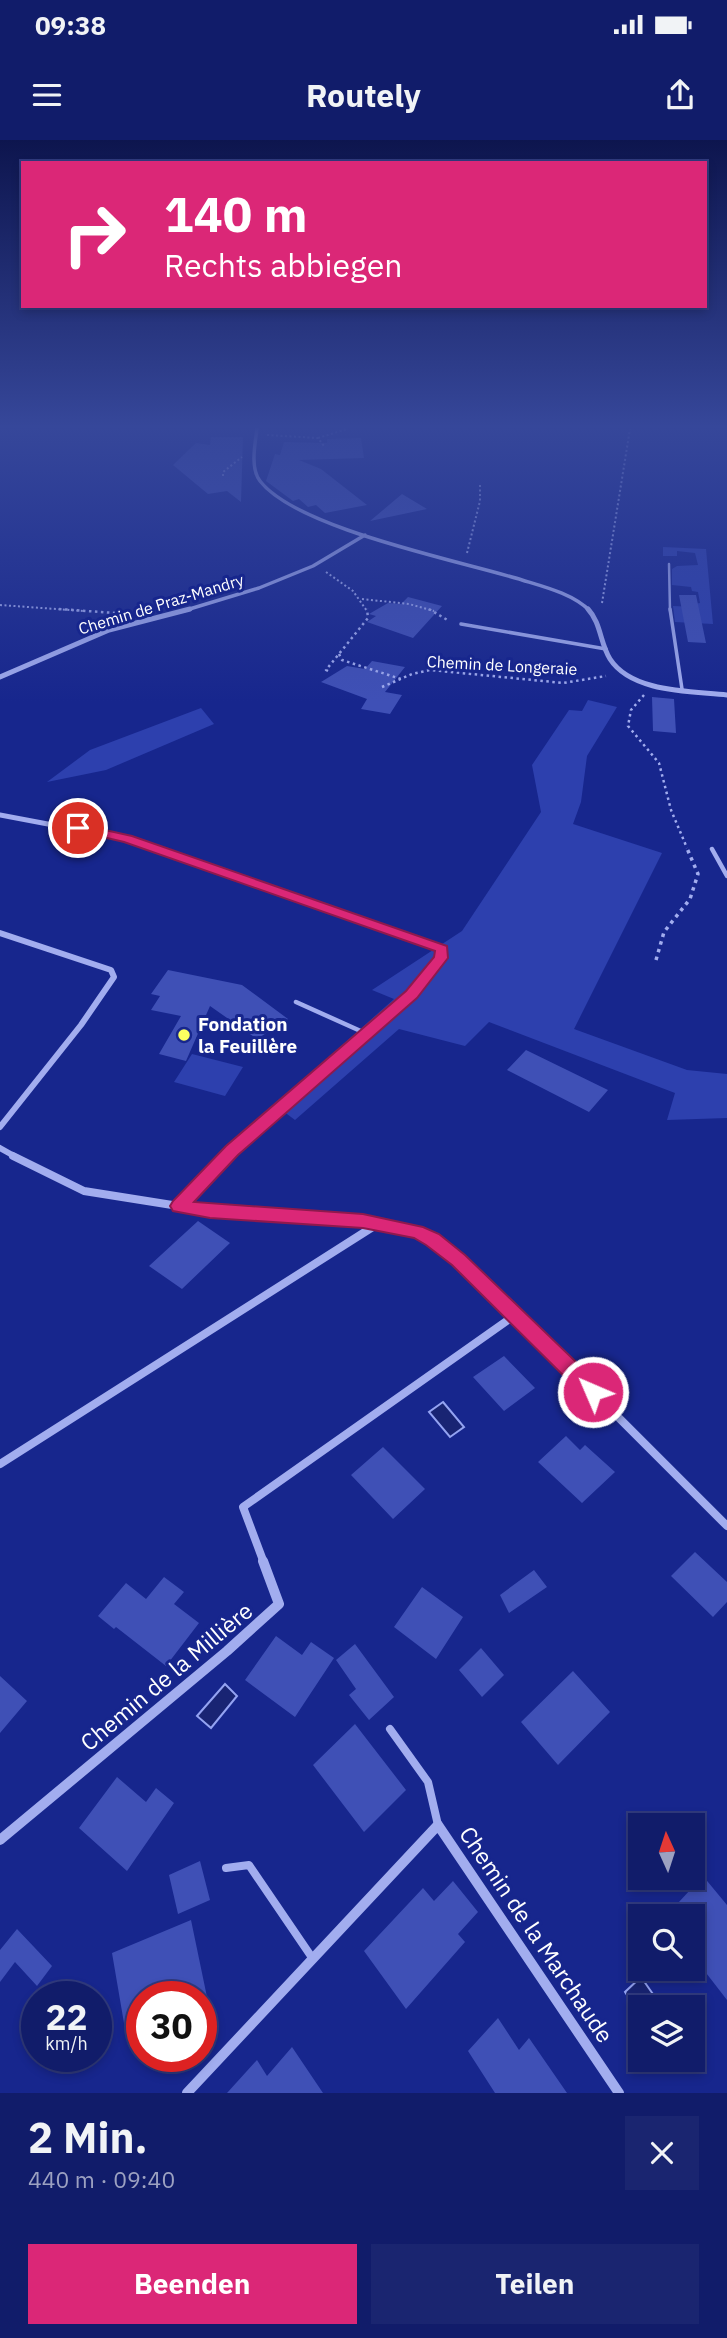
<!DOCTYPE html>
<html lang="de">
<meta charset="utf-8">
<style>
body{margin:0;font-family:"IBM Plex Sans",sans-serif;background:#1a2570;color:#f1f3f6;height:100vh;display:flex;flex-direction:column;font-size:26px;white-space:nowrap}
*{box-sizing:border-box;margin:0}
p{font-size:23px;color:#9ca1c1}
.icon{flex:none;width:38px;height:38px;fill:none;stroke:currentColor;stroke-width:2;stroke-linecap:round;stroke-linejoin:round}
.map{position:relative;height:1953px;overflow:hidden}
.drawer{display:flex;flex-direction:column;background:#111c6a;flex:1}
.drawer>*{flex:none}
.hud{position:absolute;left:21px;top:21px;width:686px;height:147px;border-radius:0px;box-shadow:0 4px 10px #0003,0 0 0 2px #303a7e;background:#db2777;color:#fff;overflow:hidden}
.needle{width:46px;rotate:357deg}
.fabs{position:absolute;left:628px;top:1673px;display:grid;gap:14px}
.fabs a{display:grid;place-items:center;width:77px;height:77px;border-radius:0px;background:#111c6a;box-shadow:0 4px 10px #0003,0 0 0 2px #303a7e;font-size:35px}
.speed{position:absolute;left:21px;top:1841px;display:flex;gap:14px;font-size:35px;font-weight:700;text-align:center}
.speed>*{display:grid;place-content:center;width:91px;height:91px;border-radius:50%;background:#111c6a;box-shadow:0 4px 10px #0003,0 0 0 2px #303a7e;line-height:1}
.speed small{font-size:18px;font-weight:400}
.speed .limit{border:10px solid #d22;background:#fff;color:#111}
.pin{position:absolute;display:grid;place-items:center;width:60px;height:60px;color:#fff;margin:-30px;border:4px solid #fff;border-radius:50%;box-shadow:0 2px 7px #0007}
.me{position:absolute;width:77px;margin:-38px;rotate:315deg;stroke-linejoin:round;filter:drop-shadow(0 0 5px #0008)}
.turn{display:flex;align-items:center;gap:24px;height:147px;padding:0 28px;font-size:32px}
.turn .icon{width:91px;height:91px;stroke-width:2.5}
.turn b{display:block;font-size:49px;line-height:60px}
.round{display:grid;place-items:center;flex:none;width:74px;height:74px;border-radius:0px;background:#1a2570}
.headline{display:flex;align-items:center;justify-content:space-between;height:119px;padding:0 28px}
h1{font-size:42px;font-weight:700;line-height:52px}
.button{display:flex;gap:14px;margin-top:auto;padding:14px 28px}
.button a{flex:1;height:80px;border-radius:0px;background:#db2777;color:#fff;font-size:28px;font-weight:700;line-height:80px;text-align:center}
.button a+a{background:#1a2570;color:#f1f3f6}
.status{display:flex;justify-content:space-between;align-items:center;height:49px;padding:0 35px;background:#111c6a;direction:ltr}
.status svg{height:19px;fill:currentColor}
header{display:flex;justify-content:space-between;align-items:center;height:91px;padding:0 28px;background:#111c6a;font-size:32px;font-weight:700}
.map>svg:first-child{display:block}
.green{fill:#2d40ae}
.water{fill:#192473;stroke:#94a3f2;stroke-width:2}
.building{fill:#3f50b6}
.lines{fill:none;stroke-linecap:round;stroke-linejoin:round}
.path-far2{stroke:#a2adef;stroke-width:2;stroke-dasharray:2 2.5;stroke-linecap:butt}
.path-far1{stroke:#a2adef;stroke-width:2.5;stroke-dasharray:2.5 3.5;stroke-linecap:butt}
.path{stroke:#a2adef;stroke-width:3.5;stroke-dasharray:3.5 4.5;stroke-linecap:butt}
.service-far3{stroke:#a2adef;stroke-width:2.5}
.service-far2{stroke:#a2adef;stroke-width:3.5}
.service-far1{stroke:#a2adef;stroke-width:4.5}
.service{stroke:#a2adef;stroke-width:8}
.minor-far4{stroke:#a2adef;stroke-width:3.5}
.minor-far3{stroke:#a2adef;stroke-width:5}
.minor-far2{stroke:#a2adef;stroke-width:6}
.minor-far1{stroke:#a2adef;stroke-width:8}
.minor{stroke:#a2adef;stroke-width:10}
.route{fill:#db2777;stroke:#8e194d;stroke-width:2}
.poi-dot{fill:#fcff60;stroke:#17268d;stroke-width:2.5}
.labels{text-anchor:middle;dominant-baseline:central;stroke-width:6;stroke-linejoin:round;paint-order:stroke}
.far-street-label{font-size:16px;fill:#fff;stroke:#17268d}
.poi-label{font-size:19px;font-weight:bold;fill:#fff;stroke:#17268d;text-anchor:start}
.near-street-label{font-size:23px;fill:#fff;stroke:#17268d}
</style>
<div class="status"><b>09:38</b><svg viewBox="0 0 49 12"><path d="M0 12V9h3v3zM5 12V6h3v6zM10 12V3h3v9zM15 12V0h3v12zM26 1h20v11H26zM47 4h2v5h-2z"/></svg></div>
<header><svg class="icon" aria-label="menu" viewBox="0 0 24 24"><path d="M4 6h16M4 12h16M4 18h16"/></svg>Routely<svg class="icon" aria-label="share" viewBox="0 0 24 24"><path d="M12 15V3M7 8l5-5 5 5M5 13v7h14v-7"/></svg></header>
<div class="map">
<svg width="727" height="1953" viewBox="0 0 727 1953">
<rect width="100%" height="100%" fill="#17268d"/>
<path class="green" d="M663,407L706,409L713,484L675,482L673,466L694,467V464L700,463L698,452L692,451L691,447L672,445V429L677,426L698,425L695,413L677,411V416H663Z
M588,560L617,567L587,616L581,662L573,684L662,713L574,889L687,930L727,934V978L667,980L675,953L489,882L465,906L399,889L295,980L275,965L394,859L372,850L462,791L541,672L532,625L569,570L582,571Z
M201,568L214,584L106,630L47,642L90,610Z
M192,914L243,927L225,956L174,942Z"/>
<path class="water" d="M443,1262L464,1287L450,1297L429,1272Z
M225,1544L237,1556L211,1588L197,1576Z
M641,1837L662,1867H640V1875L625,1852Z"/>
<path class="building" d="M211,297H243L241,362L227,351L208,354L173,325L196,303L210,305Z
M361,298L364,318L299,320L321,329L367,365L325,373L316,365L308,367L299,359L293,361L266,341L275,314L280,315L284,302L327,303V299Z
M402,354L427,369L370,381Z
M679,455H696L706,503L688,502Z
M408,457L442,466L413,498L367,482L376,476L369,474L388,463L401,464Z
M372,521L405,527L385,552L402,555L390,574L361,569L367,559L321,542L347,526L365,529Z
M652,557L674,559L676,593L653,591Z
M168,830L242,845L288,879L257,899L210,866L186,921L159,914L181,876L151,870L160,856L151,854Z
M526,910L608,950L589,972L507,930Z
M198,1081L230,1103L182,1149L149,1126Z
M504,1216L535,1248L504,1271L473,1237Z
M566,1296L580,1310L585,1305L615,1332L582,1363L538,1322Z
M383,1307L425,1349L393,1379L351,1335Z
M695,1412L727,1442V1462L713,1477L671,1436Z
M534,1430L547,1447L509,1473L500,1455Z
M164,1437L184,1452L174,1464L199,1483L166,1526L116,1487L114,1489L98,1476L126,1443L146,1459Z
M422,1447L463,1477L436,1519L394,1487Z
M276,1496L302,1515L311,1502L334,1518L295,1577L245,1540Z
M355,1504L394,1557L369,1580L349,1555L356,1549L336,1520Z
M481,1508L504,1535L482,1557L459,1530Z
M573,1531L610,1572L558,1625L521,1582Z
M0,1536L27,1561L0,1593Z
M355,1584L406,1650L364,1692L313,1625Z
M117,1637L146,1662L156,1648L174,1663L127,1731L79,1688Z
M200,1721L210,1760L178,1774L169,1735Z
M703,1736L727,1765V1860L693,1816V1776H666Z
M453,1741L478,1772L458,1794L465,1802L406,1869L364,1811L423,1748L434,1761Z
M191,1780L207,1857H142V1881L125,1889L112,1813Z
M17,1789L52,1826L37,1846L15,1822L0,1842V1810Z
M498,1878L519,1910L529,1898L567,1953H495L468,1911Z
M292,1907L323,1953H227L257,1920L267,1936Z"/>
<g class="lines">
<path class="path-far2" d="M267,295L318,298L324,306
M318,298L347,289
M223,336V332L242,317
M467,413L480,361V343
M326,432L353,451L367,471
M362,459L409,464L434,471
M602,463L630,289
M0,465L84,471"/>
<path class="path-far1" d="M59,469L115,473
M429,469L449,481
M339,514L342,520L401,539
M328,531L326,530L368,478L367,469
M382,547L412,534L430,530L563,543L606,536
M644,555L631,570L628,586L659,623L671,670L687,708"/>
<path class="path" d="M656,820L664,792L690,759L698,734L686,706"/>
<path class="service-far3" d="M669,424L670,471"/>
<path class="service-far2" d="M670,469L682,549
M461,484L606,509"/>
<path class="service-far1" d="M712,709L727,736
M296,862L365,893"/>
<path class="service" d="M390,1589L428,1642L438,1685
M226,1728L249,1725L313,1819"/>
<path class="minor-far4" d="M257,289C255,304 250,328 260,341C297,389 461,421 522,440C545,447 573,454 590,471
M183,471L259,448L313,426L365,395"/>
<path class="minor-far3" d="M588,469C601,483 600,503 610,519C632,553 692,551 727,555
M0,537L109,490L190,469
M0,675L127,699L152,708"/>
<path class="minor-far2" d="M147,706L442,809L435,828L419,847L228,1017
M0,793L111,830L114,837L81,885L0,987
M0,1008L16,1017"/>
<path class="minor-far1" d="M13,1016L84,1051L210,1071L380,1083L433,1099L505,1164L727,1386
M179,1066L230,1016
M0,1324L379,1083
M264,1423L243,1367L515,1175"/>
<path class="minor" d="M0,1700L227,1511L279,1464L263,1421
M187,1953L438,1685L619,1953"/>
</g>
<linearGradient id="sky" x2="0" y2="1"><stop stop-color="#0d154e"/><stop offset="0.51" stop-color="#36479a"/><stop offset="1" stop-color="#36479a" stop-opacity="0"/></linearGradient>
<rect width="727" height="562" fill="url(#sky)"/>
<path class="route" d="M78,684L132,696L447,806L448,818L417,858L238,1015L194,1062L363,1074L423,1087L439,1094L465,1115L600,1245L603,1252L600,1258L593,1260L586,1258L452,1125L426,1105L414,1098L363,1088L210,1078L173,1071L170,1066L173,1061L226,1006L406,851L434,817L435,811L124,702L73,690L71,688Z"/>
<circle class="poi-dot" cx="184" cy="895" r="7"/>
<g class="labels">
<g class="far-street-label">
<text transform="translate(161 464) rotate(-17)">Chemin de Praz-Mandry</text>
<text transform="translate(502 525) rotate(3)">Chemin de Longeraie</text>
</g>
<g class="poi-label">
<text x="198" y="884">Fondation<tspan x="198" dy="22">la Feuillère</tspan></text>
</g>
<g class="near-street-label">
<text transform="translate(166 1536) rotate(-40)">Chemin de la Millière</text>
<text transform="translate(537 1794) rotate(56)">Chemin de la Marchaude</text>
</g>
</g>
</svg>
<div class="fabs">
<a><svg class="needle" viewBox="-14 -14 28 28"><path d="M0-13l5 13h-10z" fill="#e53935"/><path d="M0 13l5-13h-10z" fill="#9ca1c1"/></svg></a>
<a><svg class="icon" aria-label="search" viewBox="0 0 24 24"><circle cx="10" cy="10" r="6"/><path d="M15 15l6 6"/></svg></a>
<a><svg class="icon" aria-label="layers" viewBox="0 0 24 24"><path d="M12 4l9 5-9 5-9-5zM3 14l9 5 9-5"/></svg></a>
</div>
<div class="speed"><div>22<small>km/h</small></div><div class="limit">30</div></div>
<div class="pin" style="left:78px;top:688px;background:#d93025"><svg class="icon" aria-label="arrive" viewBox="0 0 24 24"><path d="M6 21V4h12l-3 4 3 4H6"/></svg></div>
<svg class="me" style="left:593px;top:1252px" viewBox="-20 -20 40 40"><circle r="17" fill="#db2777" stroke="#fff" stroke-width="3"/><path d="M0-11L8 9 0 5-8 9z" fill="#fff"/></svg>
<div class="hud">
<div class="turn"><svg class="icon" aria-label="right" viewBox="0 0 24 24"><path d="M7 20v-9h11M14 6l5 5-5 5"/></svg><div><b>140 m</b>Rechts abbiegen</div></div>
</div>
</div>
<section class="drawer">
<div class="headline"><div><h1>2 Min.</h1><p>440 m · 09:40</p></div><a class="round"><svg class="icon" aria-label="close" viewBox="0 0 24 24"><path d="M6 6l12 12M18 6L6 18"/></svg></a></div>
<div class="button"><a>Beenden</a><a>Teilen</a></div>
</section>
